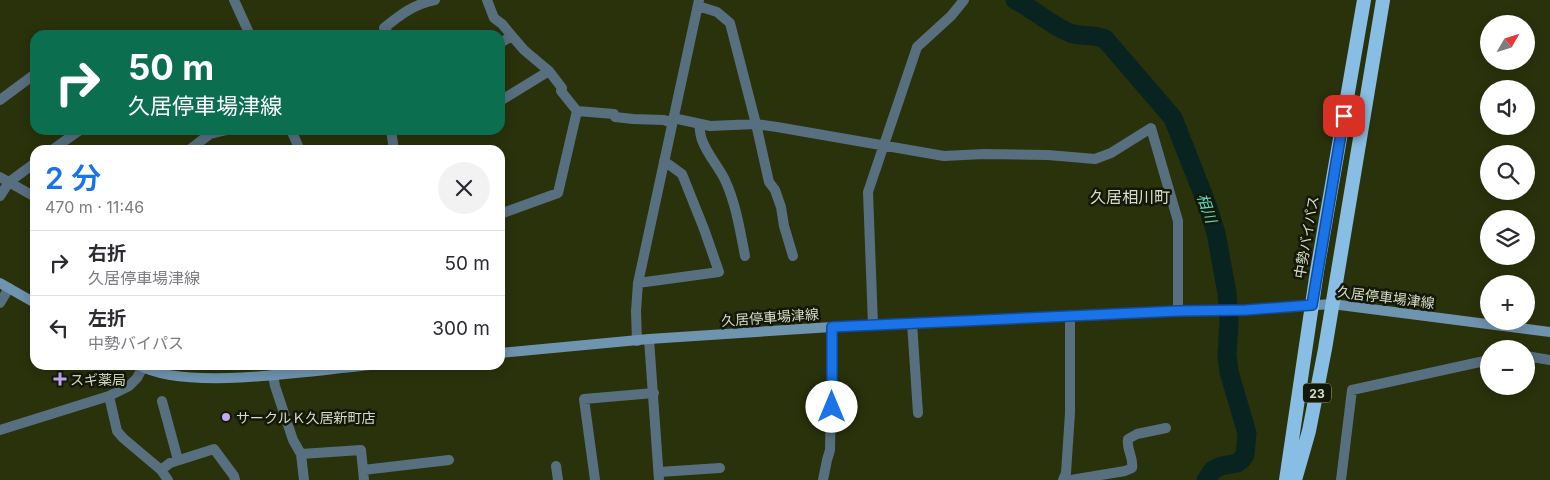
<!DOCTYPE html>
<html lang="ja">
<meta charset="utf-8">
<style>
body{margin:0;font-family:Inter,"Noto Sans JP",sans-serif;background:#f2f2f3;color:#2b2b33;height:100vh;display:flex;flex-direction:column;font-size:19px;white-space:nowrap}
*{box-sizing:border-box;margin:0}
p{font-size:16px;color:#7c7c81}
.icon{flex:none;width:28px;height:28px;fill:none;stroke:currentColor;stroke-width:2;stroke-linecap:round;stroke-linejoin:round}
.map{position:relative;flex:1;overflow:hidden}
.details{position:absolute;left:30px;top:145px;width:475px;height:225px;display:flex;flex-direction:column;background:#fff;border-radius:15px;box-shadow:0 2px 12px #0003}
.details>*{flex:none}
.hud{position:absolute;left:30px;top:30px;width:475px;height:105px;border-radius:15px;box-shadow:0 2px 12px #0003;background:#0b6e4f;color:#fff;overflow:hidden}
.needle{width:32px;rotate:51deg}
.buttons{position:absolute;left:1480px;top:15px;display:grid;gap:10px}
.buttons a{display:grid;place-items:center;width:55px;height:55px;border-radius:50%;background:#fff;box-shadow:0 2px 12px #0003;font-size:25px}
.pin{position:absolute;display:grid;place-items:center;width:42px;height:42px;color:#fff;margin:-21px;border-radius:10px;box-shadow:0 2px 8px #0006}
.me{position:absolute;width:55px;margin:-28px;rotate:0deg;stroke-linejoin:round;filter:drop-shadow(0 0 4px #0008)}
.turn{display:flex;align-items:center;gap:18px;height:105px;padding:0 15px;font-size:22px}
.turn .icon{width:65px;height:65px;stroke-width:2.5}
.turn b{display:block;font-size:35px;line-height:42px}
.round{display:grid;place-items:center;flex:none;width:52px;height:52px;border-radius:26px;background:#f2f2f3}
.headline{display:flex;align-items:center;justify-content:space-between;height:85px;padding:0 15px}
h1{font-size:30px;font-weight:600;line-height:38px;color:#1a73e8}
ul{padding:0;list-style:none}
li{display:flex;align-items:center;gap:15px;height:65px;padding:0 15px;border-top:1px solid #e1e1e2}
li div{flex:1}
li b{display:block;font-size:19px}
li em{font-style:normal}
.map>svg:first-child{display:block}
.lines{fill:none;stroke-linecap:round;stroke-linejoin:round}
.river{stroke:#092420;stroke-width:19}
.minor{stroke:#586f80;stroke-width:10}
.tertiary{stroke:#586f80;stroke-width:10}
.secondary{stroke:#6f94af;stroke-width:10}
.trunk{stroke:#88bee4;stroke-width:14}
.route-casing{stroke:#114b97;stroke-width:12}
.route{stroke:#1a73e8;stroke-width:9}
.poi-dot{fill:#c2a7f2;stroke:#141808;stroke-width:2}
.labels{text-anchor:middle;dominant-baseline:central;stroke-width:5;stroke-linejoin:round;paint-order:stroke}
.shield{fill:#141808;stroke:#9ca18e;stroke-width:1}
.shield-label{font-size:12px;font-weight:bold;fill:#d6dcc7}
.street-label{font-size:14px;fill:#d6dcc7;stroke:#141808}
.poi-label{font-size:14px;fill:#d6dcc7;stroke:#141808;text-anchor:start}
.water-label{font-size:15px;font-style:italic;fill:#5dd9c4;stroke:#141808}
.quarter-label{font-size:16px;fill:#d6dcc7;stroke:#141808}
</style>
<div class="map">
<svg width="1550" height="480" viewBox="0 0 1550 480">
<rect width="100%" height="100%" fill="#29320b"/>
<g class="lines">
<path class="river" d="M1015,0C1034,9 1050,25 1070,33C1081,37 1094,34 1105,39L1173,118L1208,207L1216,233L1227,293L1229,321L1227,355L1229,372L1247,433L1245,455L1242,459L1237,463L1221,466L1213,470L1206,480"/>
<path class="minor" d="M487,0L494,18L502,24L512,36
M698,6L717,12L730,23L756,124L769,182L775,190L781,207L784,226L793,256
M389,35L384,28C400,15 414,4 435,0
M500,43L512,36L524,50L549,71L500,101
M549,71L562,88L561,91L577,111L614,114L615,117L633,119L664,120L672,123
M0,100L35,74
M673,118L710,126L756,124L777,127L944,156L984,154L1048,155L1095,159L1111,153L1151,128L1178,221V311
M699,124C700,129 700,135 702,140C707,154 718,166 725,180C736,204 740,230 745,256
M391,130L394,150
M52,150L80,130
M189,150L210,134L227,130
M0,177L35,197
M0,196L9,182L35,163
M500,214L558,193L577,111
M638,283L719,272L704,229L682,174L664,161
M0,303L9,288
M912,323L918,413
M873,325L868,192L917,47L951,16L964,0
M637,341L636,311L638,283L699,0
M1526,356L1550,360
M273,375L275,386L293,440L301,454L304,480
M109,396L117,431L123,438L161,470L168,480
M162,401L178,460
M0,430L109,396L129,386L137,378L143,367
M301,454L361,450L364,480
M556,466L558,480
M161,470L170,463L214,449L234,476L235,480
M363,470L449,460
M659,472L720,468
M595,480L584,399L654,393
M823,480L827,460L830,450L832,327
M1063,480L1066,473L1070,413V316
M1071,480L1125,471L1132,468C1134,458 1126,449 1128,439L1137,434L1166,428
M1341,480L1352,390L1489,360"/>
<path class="tertiary" d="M234,0L250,35
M291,130L300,150
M649,339L659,480"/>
<path class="secondary" d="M0,283L35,303
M500,353L649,339L832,327L1178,311L1246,310L1332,304L1550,332
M139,365C185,392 315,370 370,365"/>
<path class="trunk" d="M1286,480L1317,271L1364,0
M1295,480L1309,431L1325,349L1383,0"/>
</g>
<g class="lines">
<defs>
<path id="route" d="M832,407V327L1178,311L1246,310L1312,305L1344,116"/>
</defs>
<use href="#route" class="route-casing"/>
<use href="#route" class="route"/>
</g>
<g class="poi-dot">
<path d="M57.5 371.5h5v5h5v5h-5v5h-5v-5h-5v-5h5z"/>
<circle cx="226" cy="417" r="5"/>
</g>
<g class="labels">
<rect class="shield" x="1303" y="383.5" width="28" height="19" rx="4"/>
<g class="shield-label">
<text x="1317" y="393">23</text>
</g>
<g class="street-label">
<text transform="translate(1306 237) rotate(-80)">中勢バイパス</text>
<text transform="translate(1386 297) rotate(7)">久居停車場津線</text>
<text transform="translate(770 317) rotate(-4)">久居停車場津線</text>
</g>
<g class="poi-label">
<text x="70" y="379">スギ薬局</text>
<text x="236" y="417">サークルＫ久居新町店</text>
</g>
<g class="water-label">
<text transform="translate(1207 208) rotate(70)">相川</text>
</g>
<g class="quarter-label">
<text x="1130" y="197">久居相川町</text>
</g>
</g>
</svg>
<div class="buttons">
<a><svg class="needle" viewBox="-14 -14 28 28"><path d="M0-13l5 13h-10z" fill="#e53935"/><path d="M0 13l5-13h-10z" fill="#7c7c81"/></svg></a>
<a><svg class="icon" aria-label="sound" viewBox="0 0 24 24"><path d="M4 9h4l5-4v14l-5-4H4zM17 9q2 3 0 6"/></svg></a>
<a><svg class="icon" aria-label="search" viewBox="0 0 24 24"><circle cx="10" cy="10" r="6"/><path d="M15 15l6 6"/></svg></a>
<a><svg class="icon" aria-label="layers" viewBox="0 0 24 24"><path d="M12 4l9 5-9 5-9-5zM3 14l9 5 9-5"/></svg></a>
<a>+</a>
<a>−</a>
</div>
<div class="pin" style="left:1344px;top:116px;background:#d93025"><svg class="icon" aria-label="arrive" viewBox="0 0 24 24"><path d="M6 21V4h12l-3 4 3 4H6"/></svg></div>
<svg class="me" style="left:832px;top:407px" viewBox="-20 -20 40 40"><circle r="19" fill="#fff"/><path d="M0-13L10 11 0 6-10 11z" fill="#1a73e8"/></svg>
<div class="hud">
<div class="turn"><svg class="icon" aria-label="right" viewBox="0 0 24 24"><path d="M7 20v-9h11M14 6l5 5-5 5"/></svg><div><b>50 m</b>久居停車場津線</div></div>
</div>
<section class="details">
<div class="headline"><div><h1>2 分</h1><p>470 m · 11:46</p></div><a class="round"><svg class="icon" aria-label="close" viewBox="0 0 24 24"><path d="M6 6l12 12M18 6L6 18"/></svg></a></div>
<ul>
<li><svg class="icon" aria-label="right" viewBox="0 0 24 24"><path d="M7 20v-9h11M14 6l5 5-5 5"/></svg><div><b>右折</b><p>久居停車場津線</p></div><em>50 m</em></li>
<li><svg class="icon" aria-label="left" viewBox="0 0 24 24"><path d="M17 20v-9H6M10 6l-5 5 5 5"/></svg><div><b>左折</b><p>中勢バイパス</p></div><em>300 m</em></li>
</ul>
</section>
</div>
